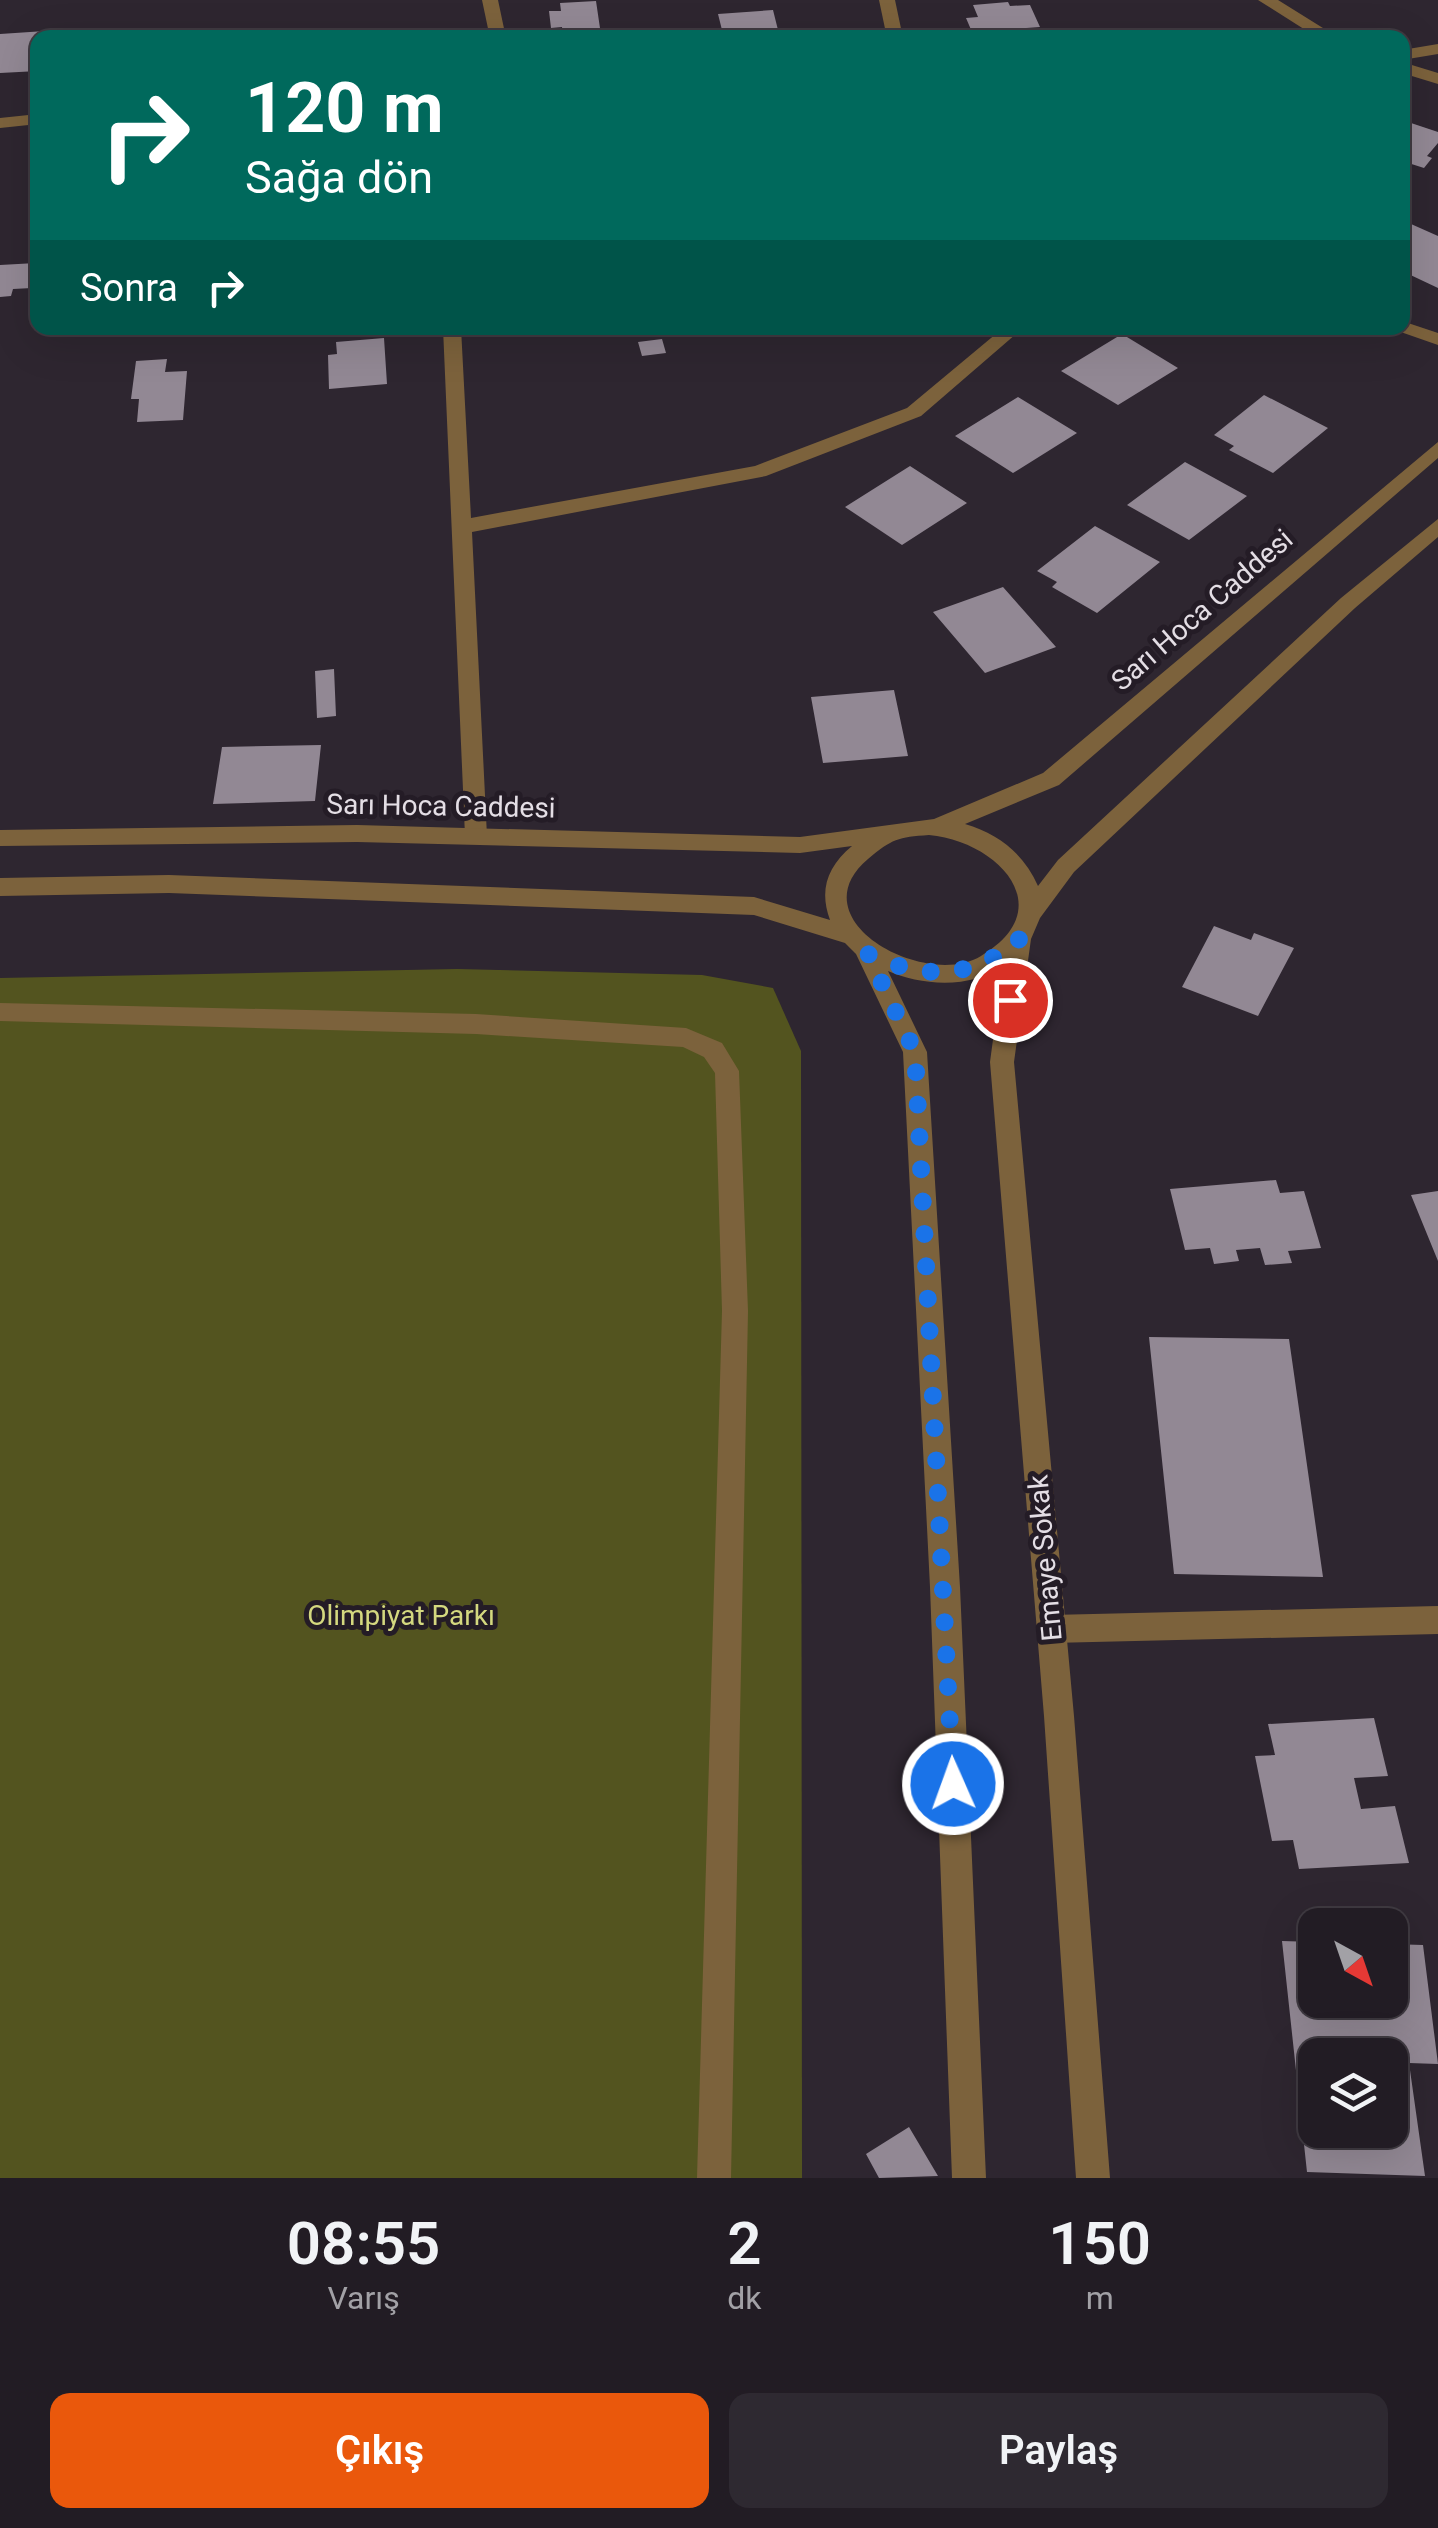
<!DOCTYPE html>
<html lang="tr">
<meta charset="utf-8">
<style>
body{margin:0;font-family:Roboto,sans-serif;background:#2e2931;color:#f1f3f6;height:100vh;display:flex;flex-direction:column;font-size:38px;white-space:nowrap}
*{box-sizing:border-box;margin:0}
p{font-size:32px;color:#a2a1a6}
.icon{flex:none;width:55px;height:55px;fill:none;stroke:currentColor;stroke-width:2;stroke-linecap:round;stroke-linejoin:round}
.map{position:relative;height:2178px;overflow:hidden}
.details{display:flex;flex-direction:column;background:#221c24;flex:1}
.details>*{flex:none}
.guide{position:absolute;left:30px;top:30px;width:1380px;height:305px;border-radius:20px;box-shadow:0 10px 40px #0002,0 0 0 2px #3f3a41;background:#00695c;color:#fff;overflow:hidden}
.needle{width:65px;rotate:140deg}
.fabs{position:absolute;left:1298px;top:1908px;display:grid;gap:20px}
.fabs a{display:grid;place-items:center;width:110px;height:110px;border-radius:20px;background:#221c24;box-shadow:0 10px 40px #0002,0 0 0 2px #3f3a41;font-size:50px}
.pin{position:absolute;display:grid;place-items:center;width:85px;height:85px;color:#fff;margin:-42px;border:5px solid #fff;border-radius:50%;box-shadow:0 2px 10px #0007}
.me{position:absolute;width:110px;margin:-55px;rotate:358deg;stroke-linejoin:round;filter:drop-shadow(0 0 8px #0008)}
.turn{display:flex;align-items:center;gap:35px;height:210px;padding:0 50px;font-size:45px}
.turn .icon{width:130px;height:130px;stroke-width:2.5}
.turn b{display:block;font-size:70px;line-height:85px}
.then{display:flex;align-items:center;height:95px;padding:0 50px;background:#0003;gap:20px;font-size:38px}
.eta{display:flex;justify-content:space-evenly;align-items:center;height:170px;text-align:center}
.eta b{font-size:60px;font-weight:600;line-height:70px}
.button{display:flex;gap:20px;margin-top:auto;padding:20px 50px}
.button a{flex:1;height:115px;border-radius:20px;background:#ea580c;color:#fff;font-size:40px;font-weight:600;line-height:115px;text-align:center}
.button a+a{background:#2e2931;color:#f1f3f6}
.map>svg:first-child{display:block}
.green{fill:#53541f}
.building{fill:#928894;fill-rule:evenodd}
.lines{fill:none;stroke-linecap:round;stroke-linejoin:round}
.pedestrian{fill:#7c623c;fill-rule:evenodd}
.minor{fill:#7c623c;fill-rule:evenodd}
.tertiary{fill:#7c623c;fill-rule:evenodd}
.route{stroke:#1a73e8;stroke-width:18;stroke-dasharray:0 32.4}
.labels{text-anchor:middle;dominant-baseline:central;stroke-width:10;stroke-linejoin:round;paint-order:stroke}
.street-label{font-size:28px;fill:#e4dee5;stroke:#241c26}
.park-label{font-size:28px;fill:#d4d87f;stroke:#241c26}
</style>
<div class="map">
<svg width="1438" height="2178" viewBox="0 0 1438 2178">
<rect width="100%" height="100%" fill="#2e2630"/>
<path class="green" d="M457,969L702,975L773,988L801,1051L802,2178H0V978Z"/>
<path class="building" d="M596,1L601,35L563,38L562,27L551,28L549,11H561L560,3Z
M1008,2L1010,6L1030,5L1040,27L972,32L966,18L978,17L973,5Z
M773,10L780,38H724L718,14Z
M45,31L44,38H38V71L0,73V34Z
M1402,120L1438,132V143L1427,156L1432,158L1424,168L1402,161Z
M1402,220L1438,236V288L1402,271Z
M36,263L32,288L13,289L11,296L0,297V265Z
M1122,334L1178,368L1118,405L1061,371Z
M384,338L387,384L329,389L328,355L337,354L336,342Z
M662,339L666,353L642,356L638,342Z
M167,359L165,372L187,371L183,420L137,422L139,399H131L136,361Z
M1264,395L1328,428L1273,473L1229,450L1234,446L1214,435Z
M1018,397L1077,433L1013,473L955,436Z
M1185,462L1247,496L1189,540L1127,505Z
M910,466L967,503L902,545L845,507Z
M1095,526L1160,562L1097,613L1052,587L1057,582L1037,571Z
M1003,587L1056,647L985,673L933,612Z
M334,669L336,716L317,718L315,671Z
M894,690L908,756L823,763L811,697Z
M321,745L315,801L213,804L222,747Z
M1214,926L1251,940L1254,933L1294,948L1258,1016L1182,987Z
M1276,1180L1280,1193L1304,1191L1321,1248L1288,1251L1292,1263L1265,1265L1260,1248L1236,1250L1239,1261L1214,1264L1210,1248L1185,1250L1170,1189Z
M1438,1191V1261L1411,1195Z
M1149,1337L1289,1339L1323,1577L1174,1574Z
M1374,1718L1388,1776L1354,1778L1361,1809L1395,1806L1409,1863L1299,1869L1293,1840L1272,1841L1255,1756L1275,1755L1268,1724Z
M1282,1941L1315,1942V2000H1390V1944L1423,1945L1438,2064L1409,2063L1425,2176L1307,2172ZM1315,2055H1390V2130H1315Z
M909,2127L938,2176L879,2178L866,2154Z"/>
<g class="lines">
<path class="pedestrian" d="M0,1003L476,1014L686,1028L722,1043L739,1071L748,1311L731,2178H697L722,1311L715,1073L704,1057L683,1047L476,1034L0,1021Z"/>
<path class="minor" d="M482,0H498L506,38H490Z
M879,0H895L903,38H887Z
M1258,0H1278L1339,38H1318Z
M1438,44V54L1402,60V50Z
M1402,62L1438,73V84L1402,73Z
M38,114V124L0,128V118Z
M1402,321L1438,333V345L1395,330L1402,328Z
M443,328H461L471,518L755,466L907,408L1003,328H1023L921,416L766,476L472,532L487,836L476,844L465,836Z
M1438,1606V1634L1051,1643L1041,1639L1036,1629L1041,1619L1051,1615Z"/>
<path class="tertiary" d="M1438,442V458L1059,785L965,824C999,834 1024,854 1038,886L1058,860L1341,598L1438,519V537L1355,608L1074,872L1040,918L1031,939L1014,1062L1074,1716L1110,2178H1076L1044,1716L990,1062L1003,965C974,989 921,986 888,971L927,1052L960,1587L986,2178H952L930,1587L903,1052L856,954L845,943L754,915L169,893L0,896V878L169,875L754,897L830,920C819,890 827,867 852,846L800,853L357,842L0,846V830L357,825L800,837L934,819L1043,773ZM929,835C997,841 1062,908 981,956C925,990 796,920 868,859C892,839 898,837 929,835Z"/>
</g>
<g class="lines">
<path class="route" d="M953,1784L915,1052L868,954C923,980 973,980 1019,939L1010,1000"/>
</g>
<g class="labels">
<g class="street-label">
<text transform="translate(1202 610) rotate(-41)">Sarı Hoca Caddesi</text>
<text transform="translate(441 806) rotate(1)">Sarı Hoca Caddesi</text>
<text transform="translate(1045 1558) rotate(-95)">Emaye Sokak</text>
</g>
<g class="park-label">
<text x="401" y="1615">Olimpiyat Parkı</text>
</g>
</g>
</svg>
<div class="fabs">
<a><svg class="needle" viewBox="-14 -14 28 28"><path d="M0-13l5 13h-10z" fill="#e53935"/><path d="M0 13l5-13h-10z" fill="#a2a1a6"/></svg></a>
<a><svg class="icon" aria-label="layers" viewBox="0 0 24 24"><path d="M12 4l9 5-9 5-9-5zM3 14l9 5 9-5"/></svg></a>
</div>
<div class="pin" style="left:1010px;top:1000px;background:#d93025"><svg class="icon" aria-label="arrive" viewBox="0 0 24 24"><path d="M6 21V4h12l-3 4 3 4H6"/></svg></div>
<svg class="me" style="left:953px;top:1784px" viewBox="-20 -20 40 40"><circle r="17" fill="#1a73e8" stroke="#fff" stroke-width="3"/><path d="M0-11L8 9 0 5-8 9z" fill="#fff"/></svg>
<div class="guide">
<div class="turn"><svg class="icon" aria-label="right" viewBox="0 0 24 24"><path d="M7 20v-9h11M14 6l5 5-5 5"/></svg><div><b>120 m</b>Sağa dön</div></div>
<div class="then">Sonra<svg class="icon" aria-label="right" viewBox="0 0 24 24"><path d="M7 20v-9h11M14 6l5 5-5 5"/></svg></div>
</div>
</div>
<section class="details">
<div class="eta">
<div><b>08:55</b><p>Varış</p></div>
<div><b>2</b><p>dk</p></div>
<div><b>150</b><p>m</p></div>
</div>
<div class="button"><a>Çıkış</a><a>Paylaş</a></div>
</section>
